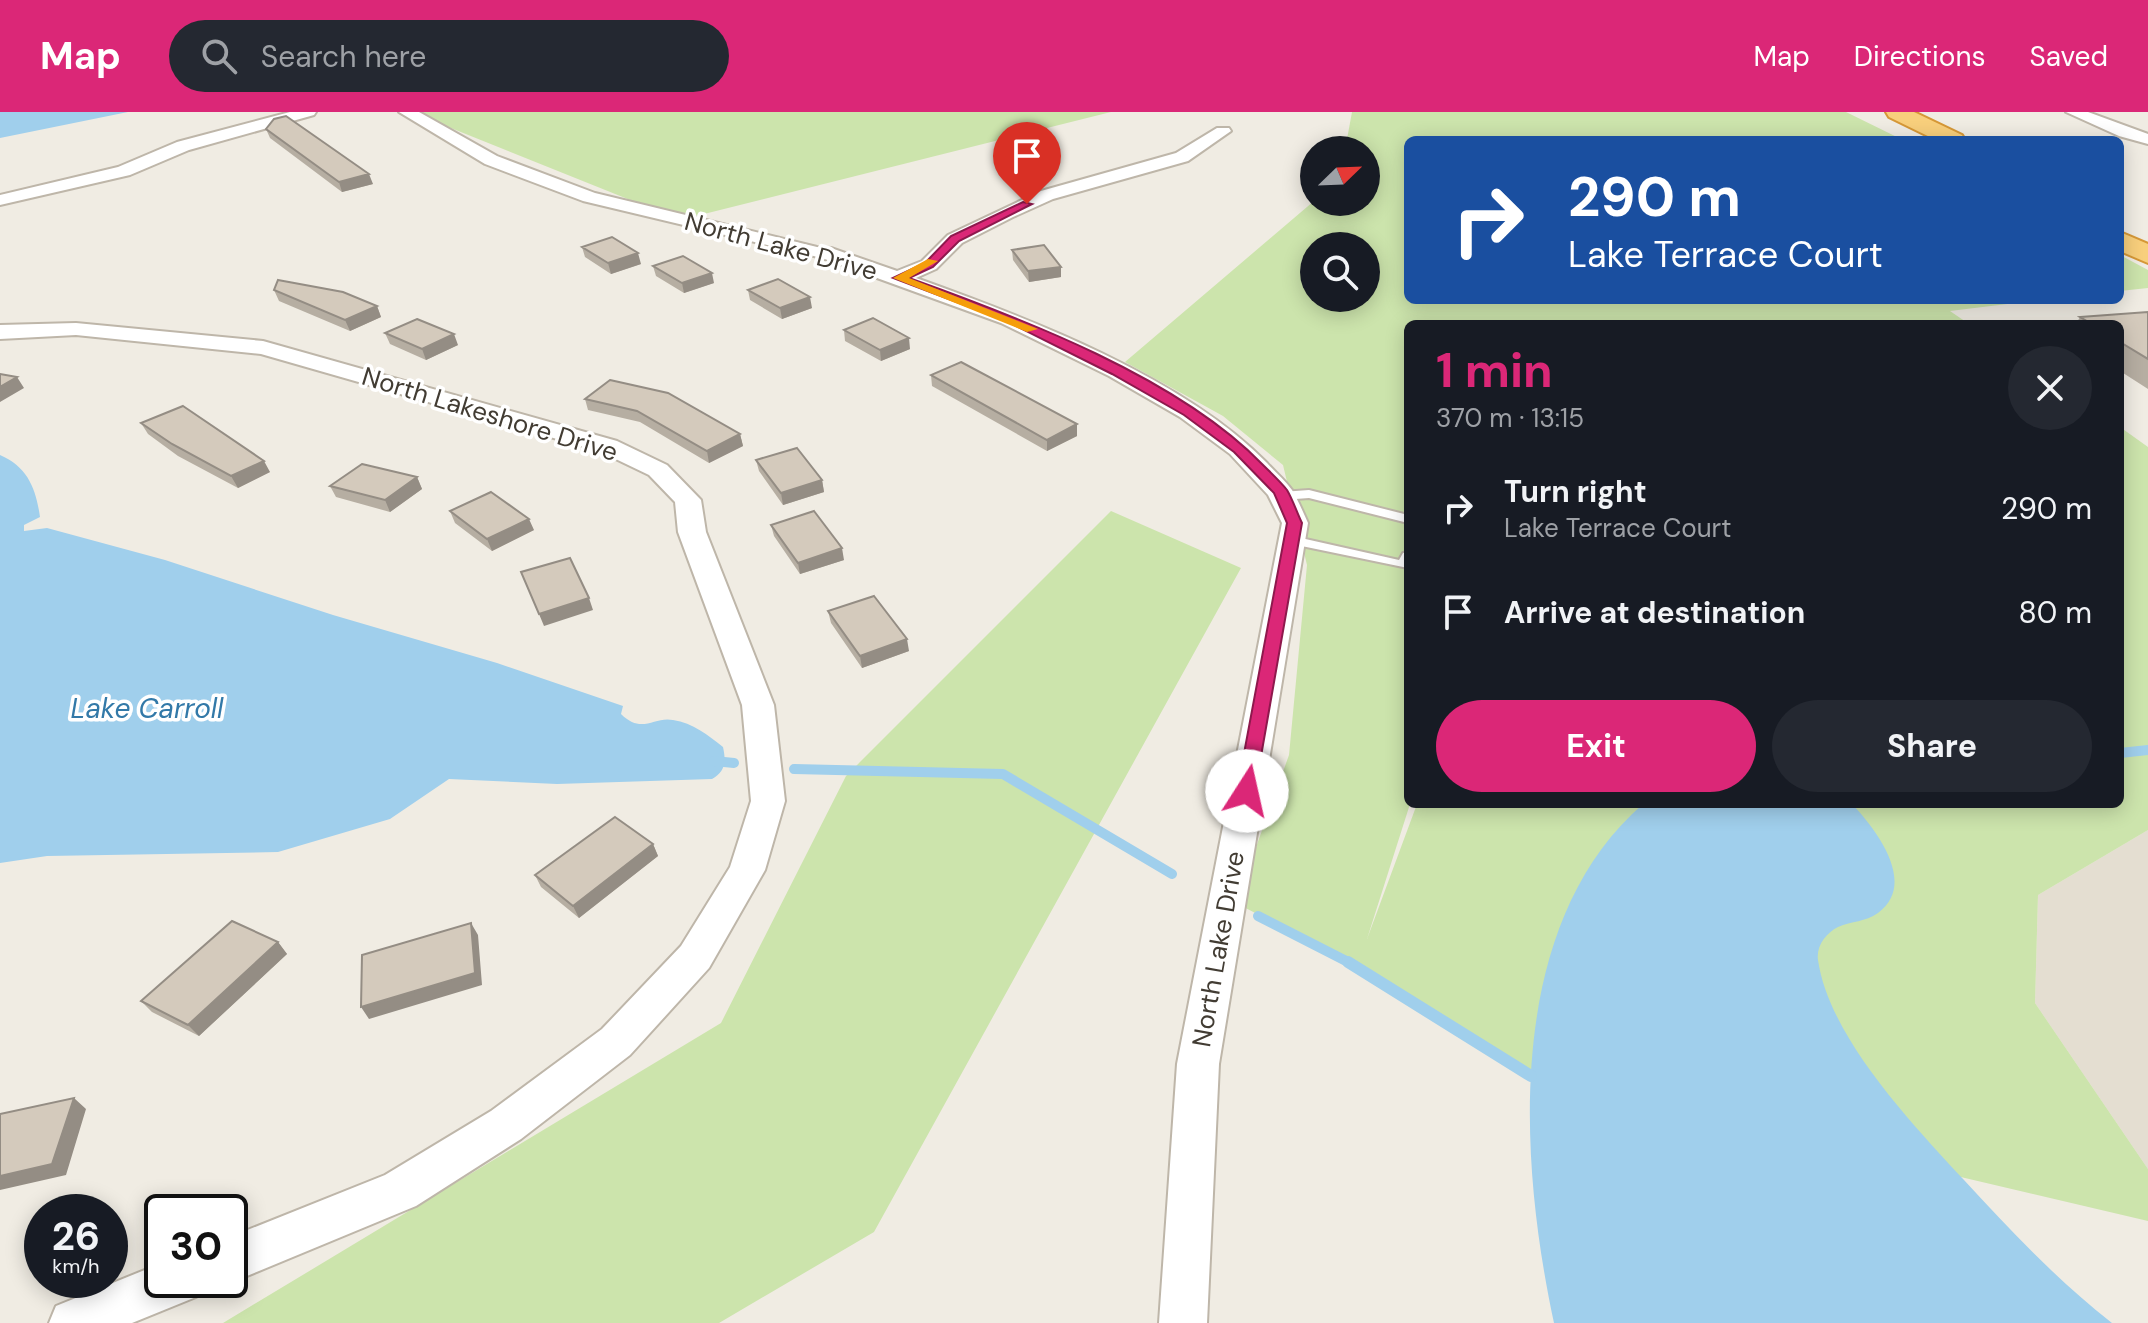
<!DOCTYPE html>
<meta charset="utf-8">
<style>
body{margin:0;font-family:"DM Sans",sans-serif;background:#242831;color:#f1f3f6;height:100vh;display:flex;flex-direction:column;font-size:30px;white-space:nowrap}
*{box-sizing:border-box;margin:0}
p{font-size:26px;color:#9ea1a6}
.icon{flex:none;width:44px;height:44px;fill:none;stroke:currentColor;stroke-width:2;stroke-linecap:round;stroke-linejoin:round}
.map{position:relative;flex:1;overflow:hidden}
.sheet{position:absolute;left:1404px;top:208px;width:720px;height:488px;display:flex;flex-direction:column;background:#171b24;border-radius:12px;box-shadow:0 4px 20px #0003}
.sheet>*{flex:none}
.banner{position:absolute;left:1404px;top:24px;width:720px;height:168px;border-radius:12px;box-shadow:0 4px 20px #0003;background:#1a4fa0;color:#fff;overflow:hidden}
.needle{width:52px;rotate:67deg}
.tools{position:absolute;left:1300px;top:24px;display:grid;gap:16px}
.tools a{display:grid;place-items:center;width:80px;height:80px;border-radius:50%;background:#171b24;box-shadow:0 4px 20px #0003;font-size:40px}
.speed{position:absolute;left:24px;top:1082px;display:flex;gap:16px;font-size:40px;font-weight:700;text-align:center}
.speed>*{display:grid;place-content:center;width:104px;height:104px;border-radius:50%;background:#171b24;box-shadow:0 4px 20px #0003;line-height:1}
.speed small{font-size:20px;font-weight:400}
.speed .limit{border:4px solid #111;border-radius:12px;background:#fff;color:#111}
.pin{position:absolute;display:grid;place-items:center;width:68px;height:68px;color:#fff;margin:-82px -34px;border-radius:50% 50% 50% 0;rotate:-45deg;box-shadow:0 0 8px #0007}
.pin .icon{rotate:45deg}
.me{position:absolute;width:88px;margin:-44px;rotate:10deg;stroke-linejoin:round;filter:drop-shadow(0 0 6px #0008)}
.turn{display:flex;align-items:center;gap:28px;height:168px;padding:0 32px;font-size:36px}
.turn .icon{width:104px;height:104px;stroke-width:2.5}
.turn b{display:block;font-size:56px;line-height:68px}
.round{display:grid;place-items:center;flex:none;width:84px;height:84px;border-radius:42px;background:#242831}
.head{display:flex;align-items:center;justify-content:space-between;height:136px;padding:0 32px}
h1{font-size:48px;font-weight:700;line-height:60px;color:#db2777}
.cta{display:flex;gap:16px;margin-top:auto;padding:16px 32px}
.cta a{flex:1;height:92px;border-radius:48px;background:#db2777;color:#fff;font-size:32px;font-weight:700;line-height:92px;text-align:center}
.cta a+a{background:#242831;color:#f1f3f6}
ul{padding:0;list-style:none}
li{display:flex;align-items:center;gap:24px;height:104px;padding:0 32px}
li div{flex:1}
li b{display:block;font-size:30px}
li em{font-style:normal}
header{display:flex;align-items:center;gap:48px;box-sizing:border-box;height:112px;padding:0 40px;background:#db2777;color:#fff}
header strong{font-size:38px}
nav{display:flex;gap:44px;margin-inline-start:auto;font-size:28px}
.search{width:560px;height:72px;background:#242831;display:flex;align-items:center;gap:20px;box-sizing:border-box;padding:0 28px;border-radius:44px;color:#9ea1a6;font-size:30px}
.map>svg:first-child{display:block}
.residential{fill:#e4ded1}
.green{fill:#cce4ac;fill-rule:evenodd}
.water{fill:#a0cfec}
.lines{fill:none;stroke-linecap:round;stroke-linejoin:round}
.stream-far1{stroke:#a0cfec;stroke-width:10}
.stream{stroke:#a0cfec;stroke-width:12}
.service-casing{stroke:#beb6a9;stroke-width:4}
.minor-casing{stroke:#beb6a9;stroke-width:4}
.trunk-casing{stroke:#d69837;stroke-width:4}
.service{fill:#fff;fill-rule:evenodd}
.minor{fill:#fff;fill-rule:evenodd}
.trunk{fill:#f8cf7c;fill-rule:evenodd}
.wall{fill:#b6aea2}
.shaded-wall{fill:#948d84}
.building{fill:#d4cabc;stroke:#948d84;stroke-width:2}
.route{fill:#db2777;stroke:#8e194d;stroke-width:2}
.slow{fill:#f59e0b}
.labels{text-anchor:middle;dominant-baseline:central;stroke-width:7;stroke-linejoin:round;paint-order:stroke}
.street-label{font-size:26px;fill:#423c33;stroke:#fff}
.water-label{font-size:28px;font-style:italic;fill:#3279a8;stroke:#fff}
</style>
<header>
<strong>Map</strong>
<div class="search"><svg class="icon" aria-label="search" viewBox="0 0 24 24"><circle cx="10" cy="10" r="6"/><path d="M15 15l6 6"/></svg>Search here</div>
<nav><a>Map</a><a>Directions</a><a>Saved</a></nav>
</header>
<div class="map">
<svg width="2148" height="1211" viewBox="0 0 2148 1211">
<rect width="100%" height="100%" fill="#f0ece3"/>
<path class="residential" d="M2148,718V1057L2035,891L2038,783Z"/>
<path class="green" d="M411,0H1111L680,108Z
M1352,0H1846L1903,28H1408V188H2041L1950,199L1969,212H1408L1410,692L1367,827L1417,692H2120V315L2148,335V718L2038,783L2035,891L2148,1057V1109L1531,964L1359,855L1236,791L1289,643L1307,453L1283,353L1223,304L1125,250L1314,89L1366,90V38H1345ZM1314,134H1366V186H1314Z
M2120,143L2148,158V176L2120,179Z
M1111,399L1241,456L874,1120L719,1211H223L721,911L846,664Z"/>
<path class="water" d="M0,0H128L0,26Z
M0,343C28,355 36,377 40,405L24,413V419L47,416L165,448L333,503L497,551L623,594L621,602C642,623 654,604 673,608C693,611 708,623 723,635C726,649 726,659 712,667L557,672L449,667L390,707L278,740L47,744L0,751Z
M1643,692H1852C1876,717 1918,772 1878,801C1865,810 1852,809 1838,815C1826,821 1816,834 1818,848C1829,925 1913,1013 1964,1068C2011,1119 2057,1168 2112,1211H1554C1519,1048 1503,814 1643,692Z"/>
<g class="lines">
<path class="stream-far1" d="M2120,641L2148,638
M714,649L734,651
M794,657L1003,662L1172,762
M1258,804L1352,852"/>
<path class="stream" d="M1348,850L1531,964"/>
<defs>
<path id="service" d="M1309,378L1408,403V411L1309,386L1282,388L1275,384L1282,380Z
M1292,424L1399,448L1403,441L1408,440V456L1287,431V425Z"/>
<path id="minor" d="M290,0H316L314,3L189,38L130,63L0,93V83L118,55L177,30Z
M399,0H419L497,44L595,81L817,135L831,136L897,159L922,149L948,123L1041,79L1176,41L1217,16H1229L1231,19L1188,49L1053,87L1013,105L962,131L936,157L916,166C1028,206 1183,265 1267,351C1275,360 1285,368 1292,378C1298,388 1303,400 1308,411L1219,952L1207,1211H1159L1177,952L1282,411L1268,383L1230,342L1180,305L1109,264L1001,211L822,146L583,89L485,52Z
M2066,0H2088L2148,22V32L2119,24Z
M76,211L263,229L617,329L667,353L701,388L706,420L774,593L785,689L765,758L709,856L630,943L521,1027L416,1094L230,1171L222,1168H230V1125L385,1063L491,999L602,917L681,834L730,755L751,689L742,593L678,420L675,390L649,363L599,339L261,242L76,223L0,227V213Z
M162,1151V1168H203L196,1185L132,1211H49L56,1194Z"/>
<path id="trunk" d="M1886,0H1914L1962,23L1965,28H1936L1889,5Z
M2120,120L2148,132V151L2120,139Z"/>
</defs>
<use href="#service" class="service-casing"/>
<use href="#minor" class="minor-casing"/>
<use href="#trunk" class="trunk-casing"/>
<use href="#service" class="service"/>
<use href="#minor" class="minor"/>
<use href="#trunk" class="trunk"/>
</g>
<path class="wall" d="M266,17L373,72L342,80L270,26Z
M582,135L641,152L611,162L585,145Z
M1012,138L1061,165L1029,170L1013,148Z
M653,154L714,171L684,181L656,164Z
M274,178L377,194L381,205L350,219L279,189Z
M748,178L812,196L782,207L750,188Z
M2148,200V277L2120,259V212H2076L2080,205Z
M844,218L910,237L881,249L845,229Z
M385,221L458,233L426,248L390,232Z
M931,263L1077,312V324L1047,339L932,274Z
M585,287L740,322L743,334L709,351L640,310L588,298Z
M141,311L270,360L238,376L178,344L148,322Z
M756,348L822,368L824,380L783,393L759,359Z
M417,365L422,377L390,400L336,385L330,374Z
M450,399L534,418L492,439L455,411Z
M771,413L844,448L800,462L774,424Z
M828,499L909,539L862,556L831,511Z
M653,732L658,744L579,806L541,775L535,763Z
M278,830L287,842L199,924L152,900L141,889Z"/>
<path class="shaded-wall" d="M369,62L373,72L342,80L339,70Z
M638,141L641,152L611,162L608,151Z
M1061,155V165L1029,170L1028,159Z
M712,161L714,171L684,181L682,171Z
M810,185L812,196L782,207L780,196Z
M377,194L381,205L350,219L345,208Z
M454,222L458,233L426,248L422,237Z
M909,226L910,237L881,249L880,238Z
M17,265L24,276L0,290V275Z
M1077,312V324L1047,339V328Z
M740,322L743,334L709,351L707,339Z
M264,349L270,360L238,376L231,364Z
M417,365L422,377L390,400L385,388Z
M822,368L824,380L783,393L781,381Z
M529,407L534,418L492,439L487,427Z
M842,436L844,448L800,462L798,451Z
M589,486L593,498L544,514L539,502Z
M907,527L909,539L862,556L860,544Z
M653,732L658,744L579,806L573,794Z
M471,811L478,823L482,873L369,907L361,895Z
M278,830L287,842L199,924L188,913Z
M74,986L86,997L66,1063L0,1078V1064Z"/>
<path class="building" d="M286,4L369,62L339,70L266,17L274,7Z
M612,125L638,141L608,151L582,135Z
M1044,133L1061,155L1028,159L1012,138Z
M683,144L712,161L682,171L653,154Z
M778,167L810,185L780,196L748,178Z
M278,168L343,180L377,194L345,208L274,178Z
M2148,200V247L2120,230V212H2092L2080,205Z
M873,206L909,226L880,238L844,218Z
M417,207L454,222L422,237L385,221Z
M961,250L1077,312L1047,328L931,263Z
M0,262L17,265L0,275Z
M610,268L668,281L740,322L707,339L637,299L585,287Z
M183,294L264,349L231,364L172,332L141,311Z
M797,336L822,368L781,381L756,348Z
M362,352L417,365L385,388L330,374Z
M491,380L529,407L487,427L450,399Z
M814,399L842,436L798,451L771,413Z
M570,446L589,486L539,502L521,460Z
M874,484L907,527L860,544L828,499Z
M615,705L653,732L573,794L535,763Z
M232,809L278,830L188,913L141,889Z
M471,811L475,861L361,895L362,843Z
M74,986L52,1052L0,1064V1002Z"/>
<path class="route" d="M1023,90L1032,92L959,129L933,155L909,166C1021,206 1179,266 1262,352C1270,360 1280,369 1287,378C1293,388 1297,401 1302,411L1254,684L1247,686L1237,679L1287,411L1274,381L1234,340L1184,303L1112,262L1004,208L893,166L925,151L951,124Z"/>
<path class="slow" d="M928,147L938,149L909,166L1038,217L1027,220L893,166Z"/>
<g class="labels">
<g class="street-label">
<text transform="translate(781 134) rotate(15)">North Lake Drive</text>
<text transform="translate(490 302) rotate(17)">North Lakeshore Drive</text>
<text transform="translate(1218 837) rotate(-80)">North Lake Drive</text>
</g>
<g class="water-label">
<text x="147" y="596">Lake Carroll</text>
</g>
</g>
</svg>
<div class="tools">
<a><svg class="needle" viewBox="-14 -14 28 28"><path d="M0-13l5 13h-10z" fill="#e53935"/><path d="M0 13l5-13h-10z" fill="#9ea1a6"/></svg></a>
<a><svg class="icon" aria-label="search" viewBox="0 0 24 24"><circle cx="10" cy="10" r="6"/><path d="M15 15l6 6"/></svg></a>
</div>
<div class="speed"><div>26<small>km/h</small></div><div class="limit">30</div></div>
<div class="pin" style="left:1027px;top:92px;background:#d93025"><svg class="icon" aria-label="arrive" viewBox="0 0 24 24"><path d="M6 21V4h12l-3 4 3 4H6"/></svg></div>
<svg class="me" style="left:1247px;top:679px" viewBox="-20 -20 40 40"><circle r="19" fill="#fff"/><path d="M0-13L10 11 0 6-10 11z" fill="#db2777"/></svg>
<div class="banner">
<div class="turn"><svg class="icon" aria-label="right" viewBox="0 0 24 24"><path d="M7 20v-9h11M14 6l5 5-5 5"/></svg><div><b>290 m</b>Lake Terrace Court</div></div>
</div>
<section class="sheet">
<div class="head"><div><h1>1 min</h1><p>370 m · 13:15</p></div><a class="round"><svg class="icon" aria-label="close" viewBox="0 0 24 24"><path d="M6 6l12 12M18 6L6 18"/></svg></a></div>
<ul>
<li><svg class="icon" aria-label="right" viewBox="0 0 24 24"><path d="M7 20v-9h11M14 6l5 5-5 5"/></svg><div><b>Turn right</b><p>Lake Terrace Court</p></div><em>290 m</em></li>
<li><svg class="icon" aria-label="arrive" viewBox="0 0 24 24"><path d="M6 21V4h12l-3 4 3 4H6"/></svg><div><b>Arrive at destination</b></div><em>80 m</em></li>
</ul>
<div class="cta"><a>Exit</a><a>Share</a></div>
</section>
</div>
